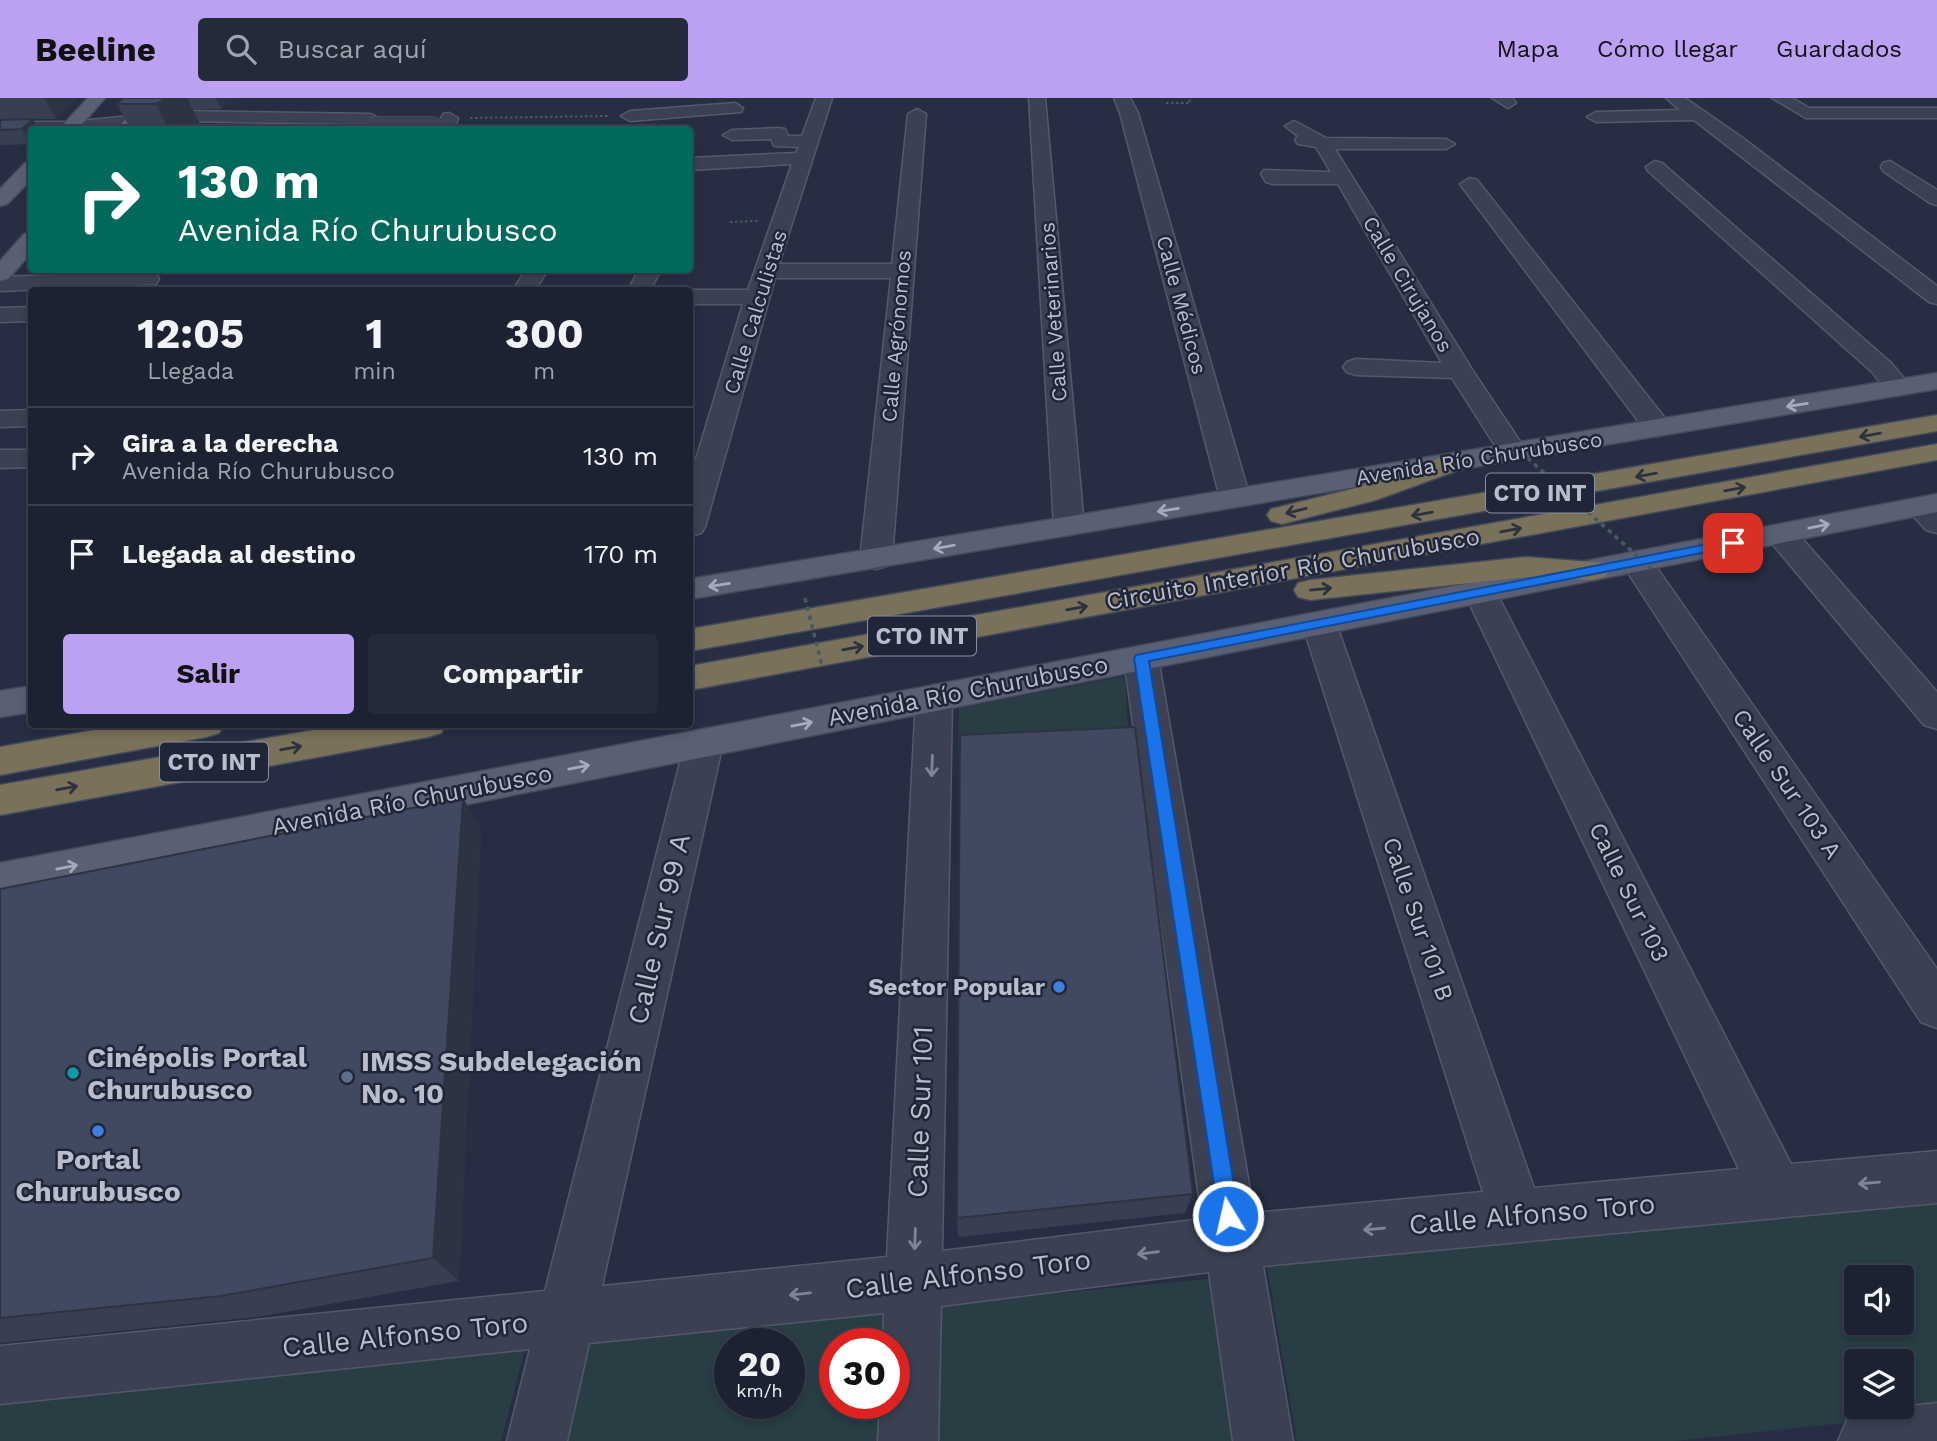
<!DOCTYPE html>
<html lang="es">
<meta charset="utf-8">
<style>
body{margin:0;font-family:"Work Sans",sans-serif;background:#252a3a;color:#f1f3f6;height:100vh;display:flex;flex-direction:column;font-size:26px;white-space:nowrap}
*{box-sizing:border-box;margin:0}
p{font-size:23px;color:#a0a4ac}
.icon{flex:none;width:38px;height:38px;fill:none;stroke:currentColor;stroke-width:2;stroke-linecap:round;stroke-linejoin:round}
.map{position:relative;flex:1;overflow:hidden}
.drawer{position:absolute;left:28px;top:189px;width:665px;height:441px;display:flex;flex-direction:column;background:#1d2232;border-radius:7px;box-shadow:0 4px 10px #0003,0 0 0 2px #3b3f4d}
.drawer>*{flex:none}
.top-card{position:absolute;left:28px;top:28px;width:665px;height:147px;border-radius:7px;box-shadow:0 4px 10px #0003,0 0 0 2px #3b3f4d;background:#00695c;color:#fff;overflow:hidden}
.fabs{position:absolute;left:1844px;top:1167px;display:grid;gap:14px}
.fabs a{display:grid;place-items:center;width:70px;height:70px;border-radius:7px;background:#1d2232;box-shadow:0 4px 10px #0003,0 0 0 2px #3b3f4d;font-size:35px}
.speed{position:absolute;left:714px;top:1230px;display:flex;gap:14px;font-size:35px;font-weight:700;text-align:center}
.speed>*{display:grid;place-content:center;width:91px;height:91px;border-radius:50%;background:#1d2232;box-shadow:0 4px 10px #0003,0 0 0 2px #3b3f4d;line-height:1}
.speed small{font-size:18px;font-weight:400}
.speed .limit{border:10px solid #d22;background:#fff;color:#111}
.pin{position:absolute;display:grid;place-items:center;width:60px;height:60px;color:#fff;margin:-30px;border-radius:14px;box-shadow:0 4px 10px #0006}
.me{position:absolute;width:77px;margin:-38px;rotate:351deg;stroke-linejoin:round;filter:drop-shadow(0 0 5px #0008)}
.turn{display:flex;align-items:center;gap:24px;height:147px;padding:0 35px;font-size:32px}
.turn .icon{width:91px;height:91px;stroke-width:2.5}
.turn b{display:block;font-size:49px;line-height:60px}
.eta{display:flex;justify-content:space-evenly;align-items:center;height:119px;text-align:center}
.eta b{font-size:42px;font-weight:700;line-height:49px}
.primary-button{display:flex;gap:14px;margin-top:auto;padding:14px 35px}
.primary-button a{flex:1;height:80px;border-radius:7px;background:#bca0f2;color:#111;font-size:28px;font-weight:700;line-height:80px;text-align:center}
.primary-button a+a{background:#252a3a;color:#f1f3f6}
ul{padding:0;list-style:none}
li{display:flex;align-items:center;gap:21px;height:98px;padding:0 35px;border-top:2px solid #3b3f4d}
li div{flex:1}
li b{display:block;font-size:26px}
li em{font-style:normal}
header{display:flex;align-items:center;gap:42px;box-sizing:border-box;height:98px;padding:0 35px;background:#bca0f2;color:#111}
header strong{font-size:33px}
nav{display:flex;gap:38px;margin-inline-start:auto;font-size:24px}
.search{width:490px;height:63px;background:#252a3a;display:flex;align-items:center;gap:18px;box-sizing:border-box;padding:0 24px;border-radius:7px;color:#a0a4ac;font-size:26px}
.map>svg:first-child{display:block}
.green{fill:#293d44;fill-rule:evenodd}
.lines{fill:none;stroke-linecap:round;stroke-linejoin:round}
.minor-casing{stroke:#54596a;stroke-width:3}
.major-casing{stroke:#454a5c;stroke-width:3}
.highway-casing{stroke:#43495a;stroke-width:3}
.path{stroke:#485a60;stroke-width:2;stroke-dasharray:2.5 2.5;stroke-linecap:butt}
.minor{fill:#3b4153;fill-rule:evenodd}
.major{fill:#5a6073;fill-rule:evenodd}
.highway{fill:#797159;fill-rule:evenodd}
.minor-bridge-casing{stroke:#54596a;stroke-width:20;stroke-linecap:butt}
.path-bridge{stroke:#485a60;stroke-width:3.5;stroke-dasharray:4.5 4.5;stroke-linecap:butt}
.minor-bridge{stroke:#3b4153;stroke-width:19}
.wall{fill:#383f53}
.shaded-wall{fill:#2e3343}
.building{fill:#414960;stroke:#2e3343;stroke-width:2}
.oneway{stroke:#a6aaba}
.oneway2{stroke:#2d313d}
.oneway3{stroke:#808596}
.route{fill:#1a73e8;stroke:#114b97;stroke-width:2}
.shop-dot{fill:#3f7fe0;stroke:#202638;stroke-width:2.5}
.culture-dot{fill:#0f9aa8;stroke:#202638;stroke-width:2.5}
.service-dot{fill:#5c6f8a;stroke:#202638;stroke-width:2.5}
.labels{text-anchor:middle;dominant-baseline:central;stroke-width:5;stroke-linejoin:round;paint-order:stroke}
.far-street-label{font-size:21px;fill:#b9bdcc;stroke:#202638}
.shield{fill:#202638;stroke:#8b90a0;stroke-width:2}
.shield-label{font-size:23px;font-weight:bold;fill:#b9bdcc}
.street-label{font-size:24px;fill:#b9bdcc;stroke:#202638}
.poi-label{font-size:24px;font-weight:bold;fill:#b9bdcc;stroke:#202638;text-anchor:end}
.near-street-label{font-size:28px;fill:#b9bdcc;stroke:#202638}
.near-poi-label{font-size:28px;font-weight:bold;fill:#b9bdcc;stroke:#202638;text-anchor:start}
</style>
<header>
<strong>Beeline</strong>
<div class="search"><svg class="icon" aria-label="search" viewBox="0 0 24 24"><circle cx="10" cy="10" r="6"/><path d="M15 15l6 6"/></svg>Buscar aquí</div>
<nav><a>Mapa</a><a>Cómo llegar</a><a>Guardados</a></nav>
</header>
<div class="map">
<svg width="1937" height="1343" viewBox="0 0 1937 1343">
<rect width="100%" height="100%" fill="#272e43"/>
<path class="green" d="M1125,578L1129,649L958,655L959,610Z
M1937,1097V1315L1676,1343H1297L1266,1162ZM1857,1180H1902V1225H1857ZM1857,1264H1902V1309H1857Z
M1218,1180L1242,1343H937L940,1206Z
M885,1209L883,1246H835V1306H881L879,1343H561L584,1240ZM730,1246H789V1306H730Z
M528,1240L501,1343H0V1293Z"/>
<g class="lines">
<defs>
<path id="minor" d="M816,0H832L779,166H892L908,16L917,11L926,16L892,461L887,468L876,471L865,468L860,461L891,180H775L705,429L701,435L690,438V381L743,206H690L688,192H748L792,66L690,72V60L796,55L799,49L774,48L771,41L732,42L723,37L732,32L779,30L785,31L788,38H802Z
M1029,0H1045L1084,428L1080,434L1069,437L1058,434L1054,428Z
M1114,0H1130L1138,15L1250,400L1245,406L1235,409L1225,406L1220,400L1120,15Z
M1492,0H1512L1516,5L1508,10Z
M1666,0H1685L1744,41L1937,188V206L1929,204L1694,22L1596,24L1587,19L1596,14L1680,12Z
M1772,0H1792L1809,10H1937V20H1806Z
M735,5L743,10L741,14L630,23L621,18L630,13Z
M180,13L371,16L380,21L371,26L180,23L98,32L0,34V24H70Z
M449,15L458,20L454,32H436L443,16Z
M1294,23L1326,40L1446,41L1455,46L1446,51H1335L1473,273L1527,354L1523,360L1513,362L1503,360L1452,280L1356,277L1347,274L1343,269L1347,264L1356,261L1442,265L1338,86H1273L1266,84L1261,76L1264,72L1331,74L1316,49L1298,46L1295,42L1298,38L1285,28Z
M1655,63L1662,65L1891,265L1912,290L1908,296C1890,300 1884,289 1873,275L1648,73L1646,69Z
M1890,63L1937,92V107L1930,105L1883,73L1881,69L1883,65Z
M1470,80L1477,82L1668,324L1672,330L1668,336L1658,338L1648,336L1460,86Z
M526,172H548L535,192H513Z
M639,172H661L650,192H628Z
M148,174L156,176L159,181L156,186L0,193V179Z
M32,209V223L0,224V210Z
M32,312V328L0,329V313Z
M0,352H32V369L0,370Z
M1920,400L1931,403L1937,409V435L1926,432L1905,409L1909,403Z
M1781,427L1792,429L1937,594V631L1924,627L1770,443L1766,436L1770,429Z
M1637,454L1648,457L1937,871V930L1921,924L1621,464L1626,457Z
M1480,484L1492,487L1496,494L1791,1066L1937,1053V1105L1263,1168L1293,1343H1233L1209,1174L941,1208L938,1343H878L880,1306H894V1246H883L884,1215L589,1245L567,1343H507L530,1251L0,1306V1248L545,1193L685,645L691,635L704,631L717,635L723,645L602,1188L887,1159L916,600L921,591L934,587L947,591L952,600L942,1153L1202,1121L1124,560L1129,552L1141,548L1153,552L1158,560L1254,1115L1483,1094L1302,525L1307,517L1319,514L1331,517L1336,525L1534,1090L1739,1071L1464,494L1468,487Z
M1937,1305V1343H1838L1847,1322L1868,1313Z"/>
<path id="major" d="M88,0H105L77,32H58Z
M143,0H160L135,32H116Z
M32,63V81L7,106L0,108V91L25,65Z
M32,135V154L8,181L0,183V163L24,136Z
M1937,275V291L690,501V481Z
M1937,396V414L0,799V765Z
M32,588V614L0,619V593Z"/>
<path id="highway" d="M1937,317V333L690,553V531Z
M1937,346V362L690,592V568Z
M1454,355L1464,358L1468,364L1464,370L1376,402L1282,426L1271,423L1267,417L1271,411L1356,390Z
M1526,459L1605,465L1610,472L1605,479L1594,482L1526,479L1310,502L1298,499L1294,492L1298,485L1310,482Z
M128,626H224L219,635L206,639L0,677V649Z
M349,626H446L441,635L428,639L0,717V687Z"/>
</defs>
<use href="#minor" class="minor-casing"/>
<use href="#major" class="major-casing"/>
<use href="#highway" class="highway-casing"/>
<path class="path" d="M1166,5H1190L1189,0
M470,20L608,18
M730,124L758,123"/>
<use href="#minor" class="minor"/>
<use href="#major" class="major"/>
<use href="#highway" class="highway"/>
<defs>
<path id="minor-bridge" d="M374,32L377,28H435"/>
</defs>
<use href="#minor-bridge" class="minor-bridge-casing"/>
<path class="path-bridge" d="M1514,348L1653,472
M805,500L822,568"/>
<use href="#minor-bridge" class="minor-bridge"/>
</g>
<path class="wall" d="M0,0H77L56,21H0Z
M123,0H235L221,11L193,12L200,26L190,32H131L117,6Z
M33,21L39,32H32L31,46L0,47V22Z
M463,700L481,733L459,1183L257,1219L0,1245V791Z
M1193,1096L1185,1115L958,1139L957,1120Z"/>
<path class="shaded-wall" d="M44,0H77L56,21Z
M167,0H187L200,26L190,32H169L156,6Z
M216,0H235L221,11Z
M33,21L39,32H32L31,46L22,31Z
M463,700L481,733L459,1183L433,1160Z"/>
<path class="building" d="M123,0H167L156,6H117Z
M33,21L22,31L0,32V22Z
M1135,629L1193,1096L957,1120L960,637Z
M463,700L433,1160L221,1198L0,1220V791Z"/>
<defs><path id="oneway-shaft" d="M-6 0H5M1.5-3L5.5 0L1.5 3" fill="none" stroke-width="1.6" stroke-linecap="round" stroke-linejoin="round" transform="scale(1.75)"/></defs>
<g class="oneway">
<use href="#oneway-shaft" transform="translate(1797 307) rotate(171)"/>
<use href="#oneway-shaft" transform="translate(1168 412) rotate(171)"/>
<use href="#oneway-shaft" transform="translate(1819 428) rotate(-11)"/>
<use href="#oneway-shaft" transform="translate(944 449) rotate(170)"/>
<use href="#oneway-shaft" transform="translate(719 487) rotate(171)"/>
<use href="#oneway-shaft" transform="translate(802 626) rotate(-11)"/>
<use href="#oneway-shaft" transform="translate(579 669) rotate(-11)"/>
<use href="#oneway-shaft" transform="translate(67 769) rotate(-11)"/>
</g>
<g class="oneway2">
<use href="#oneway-shaft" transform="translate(1870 337) rotate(170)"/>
<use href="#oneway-shaft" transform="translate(1646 377) rotate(170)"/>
<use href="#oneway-shaft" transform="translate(1735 391) rotate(-10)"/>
<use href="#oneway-shaft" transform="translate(1296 413) rotate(166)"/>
<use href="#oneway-shaft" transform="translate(1422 416) rotate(170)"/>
<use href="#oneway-shaft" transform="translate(1511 432) rotate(-10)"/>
<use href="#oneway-shaft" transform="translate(1321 491) rotate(-6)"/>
<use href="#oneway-shaft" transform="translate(1077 510) rotate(-10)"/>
<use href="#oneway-shaft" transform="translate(853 550) rotate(-10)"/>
<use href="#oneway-shaft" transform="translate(291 650) rotate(-10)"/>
<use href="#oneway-shaft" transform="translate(67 690) rotate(-10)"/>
</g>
<g class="oneway3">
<use href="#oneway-shaft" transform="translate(932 668) rotate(92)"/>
<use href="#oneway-shaft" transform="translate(1869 1085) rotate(175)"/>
<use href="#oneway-shaft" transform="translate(1374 1131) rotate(175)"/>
<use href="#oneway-shaft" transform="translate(915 1141) rotate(92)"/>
<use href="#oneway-shaft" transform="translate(1148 1155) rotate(173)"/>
<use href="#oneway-shaft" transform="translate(800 1196) rotate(174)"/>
</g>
<path class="route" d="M1733,441L1739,445L1737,448L1149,563L1239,1118L1235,1125L1228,1129L1220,1125L1134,560L1136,557Z"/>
<g class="shop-dot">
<circle cx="1059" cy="889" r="7"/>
<circle cx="98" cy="1033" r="7"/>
</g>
<circle class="culture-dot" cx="73" cy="975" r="7"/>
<circle class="service-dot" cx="347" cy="979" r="7"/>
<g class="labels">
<g class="far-street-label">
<text transform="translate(1408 186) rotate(59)">Calle Cirujanos</text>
<text transform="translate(1182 207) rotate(75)">Calle Médicos</text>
<text transform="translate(755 214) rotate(-73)">Calle Calculistas</text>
<text transform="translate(1053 214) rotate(-94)">Calle Veterinarios</text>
<text transform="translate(896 238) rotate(-85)">Calle Agrónomos</text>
<text transform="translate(1479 360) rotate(-9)">Avenida Río Churubusco</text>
</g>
<g class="shield">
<rect x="1486" y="375.5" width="108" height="39" rx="5"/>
<rect x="868" y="518.5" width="108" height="39" rx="5"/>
<rect x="160" y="644.5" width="108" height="39" rx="5"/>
</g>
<g class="shield-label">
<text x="1540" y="395">CTO INT</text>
<text x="922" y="538">CTO INT</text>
<text x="214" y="664">CTO INT</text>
</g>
<g class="street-label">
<text transform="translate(1293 471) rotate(-10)">Circuito Interior Río Churubusco</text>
<text transform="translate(968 593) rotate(-11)">Avenida Río Churubusco</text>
<text transform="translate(1787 686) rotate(56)">Calle Sur 103 A</text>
<text transform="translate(412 702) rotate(-11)">Avenida Río Churubusco</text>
<text transform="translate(1629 794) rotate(64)">Calle Sur 103</text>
<text transform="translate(1418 821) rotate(71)">Calle Sur 101 B</text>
</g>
<g class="poi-label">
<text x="1045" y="889">Sector Popular</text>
</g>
<g class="near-street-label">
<text transform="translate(659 831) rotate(-77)">Calle Sur 99 A</text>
<text transform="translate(920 1014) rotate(-88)">Calle Sur 101</text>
<text transform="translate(1532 1116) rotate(-5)">Calle Alfonso Toro</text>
<text transform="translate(968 1176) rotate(-7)">Calle Alfonso Toro</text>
<text transform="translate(405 1237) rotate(-6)">Calle Alfonso Toro</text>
</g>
<g class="near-poi-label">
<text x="87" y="959">Cinépolis Portal<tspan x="87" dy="32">Churubusco</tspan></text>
<text x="361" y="963">IMSS Subdelegación<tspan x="361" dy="32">No. 10</tspan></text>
<text x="98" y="1061" text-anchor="middle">Portal<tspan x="98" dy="32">Churubusco</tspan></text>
</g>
</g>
</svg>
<div class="fabs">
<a><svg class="icon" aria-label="sound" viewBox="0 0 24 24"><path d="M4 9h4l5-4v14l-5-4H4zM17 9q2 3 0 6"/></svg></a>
<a><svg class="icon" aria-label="layers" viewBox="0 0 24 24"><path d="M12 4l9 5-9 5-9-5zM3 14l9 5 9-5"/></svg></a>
</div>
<div class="speed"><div>20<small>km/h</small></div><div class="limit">30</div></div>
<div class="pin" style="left:1733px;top:445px;background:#d93025"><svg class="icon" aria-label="arrive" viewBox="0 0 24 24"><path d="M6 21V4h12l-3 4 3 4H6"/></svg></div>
<svg class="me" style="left:1228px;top:1118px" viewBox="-20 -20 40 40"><circle r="17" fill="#1a73e8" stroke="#fff" stroke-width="3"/><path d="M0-11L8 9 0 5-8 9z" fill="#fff"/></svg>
<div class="top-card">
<div class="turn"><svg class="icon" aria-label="right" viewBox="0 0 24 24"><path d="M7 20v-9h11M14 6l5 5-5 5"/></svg><div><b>130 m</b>Avenida Río Churubusco</div></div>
</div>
<section class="drawer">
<div class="eta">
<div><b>12:05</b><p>Llegada</p></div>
<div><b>1</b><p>min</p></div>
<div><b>300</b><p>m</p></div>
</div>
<ul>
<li><svg class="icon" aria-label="right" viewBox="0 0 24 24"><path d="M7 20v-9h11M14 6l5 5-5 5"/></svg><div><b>Gira a la derecha</b><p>Avenida Río Churubusco</p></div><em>130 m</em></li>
<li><svg class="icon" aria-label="arrive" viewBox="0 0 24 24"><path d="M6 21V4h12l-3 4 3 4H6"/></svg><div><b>Llegada al destino</b></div><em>170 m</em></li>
</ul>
<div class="primary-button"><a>Salir</a><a>Compartir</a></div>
</section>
</div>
